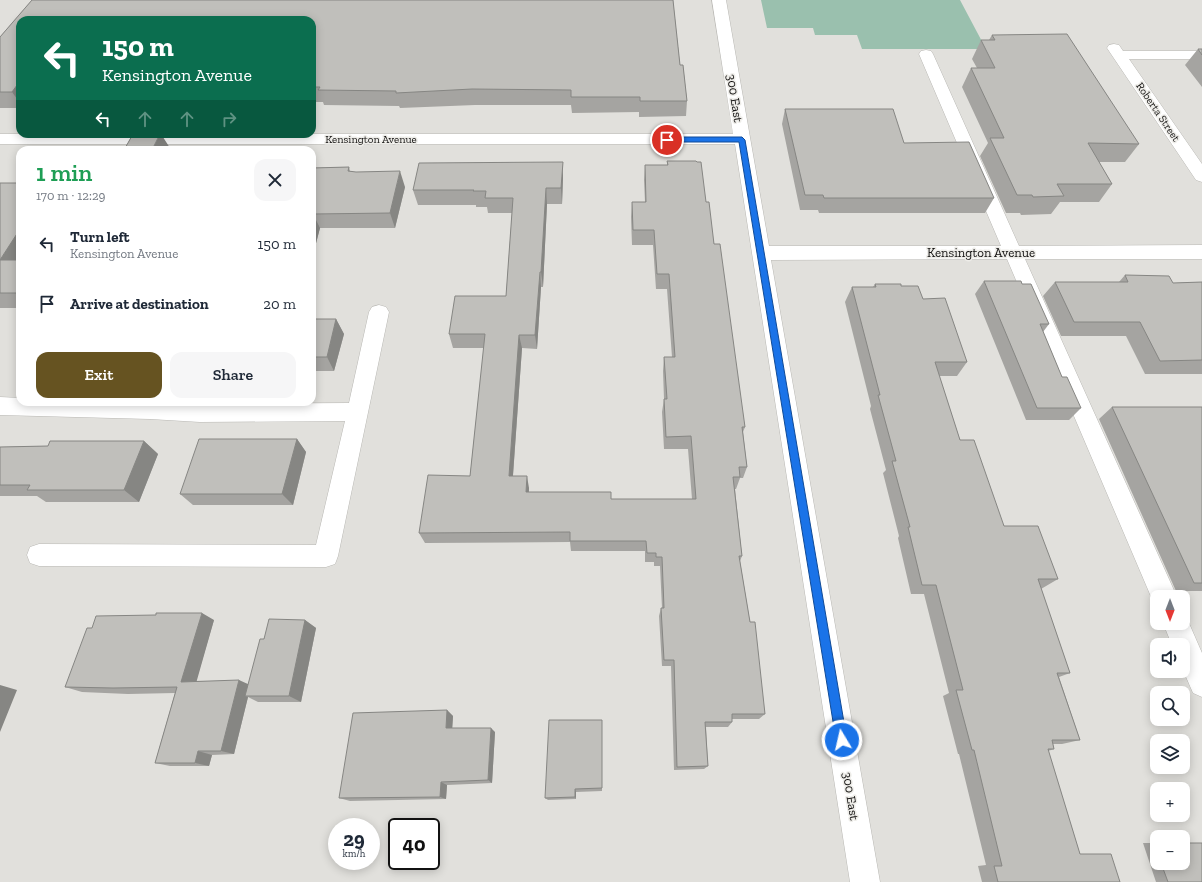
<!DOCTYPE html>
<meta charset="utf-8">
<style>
body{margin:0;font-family:"Zilla Slab",serif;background:#f6f6f7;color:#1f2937;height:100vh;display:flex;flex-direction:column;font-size:15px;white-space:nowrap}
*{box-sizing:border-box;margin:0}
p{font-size:13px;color:#747a83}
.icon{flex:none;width:22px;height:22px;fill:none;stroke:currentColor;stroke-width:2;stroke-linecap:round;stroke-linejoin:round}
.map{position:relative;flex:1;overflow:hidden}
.side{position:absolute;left:16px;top:146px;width:300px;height:260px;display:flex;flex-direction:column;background:#fff;border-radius:12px;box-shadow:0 2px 10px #0003}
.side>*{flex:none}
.banner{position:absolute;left:16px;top:16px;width:300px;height:122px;border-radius:12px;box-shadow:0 2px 10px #0003;background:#0b6e4f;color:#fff;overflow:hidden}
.needle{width:26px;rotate:180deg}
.fabs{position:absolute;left:1150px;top:590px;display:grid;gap:8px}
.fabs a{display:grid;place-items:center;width:40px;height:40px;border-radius:8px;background:#fff;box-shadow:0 2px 10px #0003;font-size:20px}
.speed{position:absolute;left:328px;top:818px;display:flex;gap:8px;font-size:20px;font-weight:700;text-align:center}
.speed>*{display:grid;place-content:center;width:52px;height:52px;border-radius:50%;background:#fff;box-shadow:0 2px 10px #0003;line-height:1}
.speed small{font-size:10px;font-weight:400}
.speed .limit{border:2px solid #111;border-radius:6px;background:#fff;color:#111}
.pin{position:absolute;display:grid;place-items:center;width:34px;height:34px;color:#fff;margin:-17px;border:2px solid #fff;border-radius:50%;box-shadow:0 1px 4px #0007}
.me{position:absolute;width:44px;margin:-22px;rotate:351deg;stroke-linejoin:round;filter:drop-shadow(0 0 3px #0008)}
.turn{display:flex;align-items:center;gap:14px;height:84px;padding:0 20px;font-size:18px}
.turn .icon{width:52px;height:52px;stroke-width:2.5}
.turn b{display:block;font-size:28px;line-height:34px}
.lanes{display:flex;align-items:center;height:38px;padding:0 20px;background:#0003;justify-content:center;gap:20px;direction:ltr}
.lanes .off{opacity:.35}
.round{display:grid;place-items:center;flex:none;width:42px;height:42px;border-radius:12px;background:#f6f6f7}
.head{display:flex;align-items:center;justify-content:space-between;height:68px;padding:0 20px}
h1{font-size:24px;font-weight:600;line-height:30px;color:#1e9e55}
.action{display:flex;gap:8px;margin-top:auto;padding:8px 20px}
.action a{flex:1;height:46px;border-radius:12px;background:#665321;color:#fff;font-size:16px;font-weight:600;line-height:46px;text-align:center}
.action a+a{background:#f6f6f7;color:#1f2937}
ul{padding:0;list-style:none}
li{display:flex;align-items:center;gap:12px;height:60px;padding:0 20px}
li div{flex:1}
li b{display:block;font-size:15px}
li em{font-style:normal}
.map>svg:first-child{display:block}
.green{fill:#9ac0ae}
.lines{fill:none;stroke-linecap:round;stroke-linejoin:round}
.minor-casing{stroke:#b9b8b4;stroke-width:1}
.minor{fill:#fff;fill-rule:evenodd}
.wall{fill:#a5a4a1}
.shaded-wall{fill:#868683}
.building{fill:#c0bfbb;stroke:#868683}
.route{fill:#1a73e8;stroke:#114b97}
.labels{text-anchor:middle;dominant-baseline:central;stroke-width:3;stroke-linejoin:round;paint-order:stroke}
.far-street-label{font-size:11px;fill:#131211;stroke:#eeede9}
.street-label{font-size:13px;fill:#131211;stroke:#eeede9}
</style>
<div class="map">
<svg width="1202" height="882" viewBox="0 0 1202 882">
<rect width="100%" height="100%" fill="#e1e0dc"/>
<path class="green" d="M761,0H960L986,49H862L857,35H815L813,28H767Z"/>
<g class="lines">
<defs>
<path id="minor" d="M712,0H726L769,246H1001L919,54L921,51L926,50L931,51L933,54L1019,246L1202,245V259H1025L1177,597H1157V606H1155L1007,259L771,260L880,882H850L735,144H0V134H733Z
M1114,44L1119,45L1123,51H1202V59H1129L1202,164V182L1196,180L1107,48L1109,45Z
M379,305L386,307L389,312L338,556L335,564L326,567L39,566L30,563L27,555L30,547L39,544L316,545L345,421L200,422L150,419L0,415V397L20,398V402C130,402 239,404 349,403L369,312L372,307Z
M1183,613L1185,614L1202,653V697L1193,693L1183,670V645H1172L1163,623H1183Z"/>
</defs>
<use href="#minor" class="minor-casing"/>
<use href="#minor" class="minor"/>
</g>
<path class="wall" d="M32,0H673L680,65H683L687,101L686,116L639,117V112L572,113L571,105H475L400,108L399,106L324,105L323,102H312V20H20V108H0V37Z
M992,35L1139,144L1125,162H1099L1112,184L1099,202H1060L1051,214L1021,215L1020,213H1006L980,156L988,143L962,87L971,68H977L972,59L981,40H989Z
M1198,49H1202V87L1185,65Z
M785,109L904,143L994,198L985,213H819L818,210H800L782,124Z
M667,161L706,202L714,244L745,427L743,432L747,467L743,478H740L736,489H735L742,556L740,561L765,714L759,719H732V722L728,727H706L708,766L704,769L674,770L671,666H662L659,616L661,608H662L660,566H654V562H645V551H571L570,542L425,543L419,533L470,476L484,348H453L449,334L506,296L512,213H488L487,207H476V205H418L413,190L563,177L562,204H547L543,287H541L537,349L522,348L513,476L529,488V492L611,499H692L688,449H664L662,412L664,399L663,371L664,357H672L667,289H656L653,245H632L631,217L632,202H645L644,180L645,165H667Z
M349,167L350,171L405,187L395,228H320L315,247H312V168Z
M20,173V308H0V183H18Z
M1125,275L1173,283L1202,282V374H1145L1126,336H1061L1043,296L1055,282H1119Z
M984,281L1022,284L1049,324L1043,332L1062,377L1081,408L1069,420H1026L975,294Z
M875,284L901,286L923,299L967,362L957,376H939L960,440L1004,526L1058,579L1041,589L1070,673L1059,677L1080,740L1062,744H1053L1054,749L1048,751L1080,854L1120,882H982L978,866L986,865L959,754H958L943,696L949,693L924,594H911L898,538L899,536L883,473L886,470L870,409L871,406L845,302L852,287H873Z
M312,319H336L344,334L334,371H312Z
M1112,407H1202V591H1176L1099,419Z
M297,439L306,452L293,505H193L180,494Z
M144,441L158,454L139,502H46L37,496H0V447L48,446Z
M214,620L196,681L248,684L264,639L305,620L316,628L301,702H258L248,697L234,754L212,755L209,766H170L155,763L175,693L128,694L82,692L65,687L92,628Z
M447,710L453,716L452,728L495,732L492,783L447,785L446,799L350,801L339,798Z
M602,720V791L576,792V799L548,800L545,798Z
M1143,843H1157V863H1183L1202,882H1156Z"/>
<path class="shaded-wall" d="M20,81V103L12,92Z
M160,134H161L170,148L169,150H152Z
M563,162V177L562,204L561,188Z
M400,171L405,187L395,228L390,213Z
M546,188L547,204L543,287L541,272Z
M313,214L320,228L315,247L312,242V218Z
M20,229V266L0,260Z
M540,272L541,287L537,349L535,335Z
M20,289V296L18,293Z
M336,319L344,334L334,371L327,357Z
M519,335L522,348L512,488L509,476Z
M297,439L306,452L293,505L282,494Z
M144,441L158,454L139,502L124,490Z
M527,476L529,488L528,504L526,492Z
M202,613L214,620L195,687L181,682Z
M305,620L316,628L301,702L289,696Z
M239,680L250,685L245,696L248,697L234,754L221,751Z
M0,685L17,690L0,732Z
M447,710L453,716L452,733L446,728Z
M491,728L495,732L492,783L488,780Z
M198,751L212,755L209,766L195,763Z
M441,782L447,785L446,799L440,797Z
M575,789L576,792V799L575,797Z"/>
<path class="building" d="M32,0H673L680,65H683L687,101H640V97H571V90L472,89L396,93V91L318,90L320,87H312V20H20V81L12,92H0V37Z
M1067,34L1139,144L1088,143L1112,184H1057L1064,196L1033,197L1032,195H1017L990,138H1004L971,68H995L981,40H995L992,35Z
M1198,49H1202V55Z
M785,109H893L904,143L969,142L994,198H824L823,195H805Z
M133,134H160L152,150H124Z
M667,161H696L697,162H701L706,202H709L714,244H720L745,427H742L747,467H739L740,477H733L742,556H739L750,622H755L765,714H732V722H705L708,766L677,767L674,660H664L661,608H664L662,557H656V553H647L646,541H570V532L419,533L428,475L470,476L485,334H449L455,296H506L513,198H485L486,191H473L474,190H413L419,163L563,162L561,188H546L541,272H540L535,335H519L509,476H527L526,492H611V499H696L691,436L666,437L664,399H667L664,357H675L669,274H657L654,230H633L632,202H646L645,165H668Z
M349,167L348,171L356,172L400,171L390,213L313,214L312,218V168Z
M20,173V229L0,260H20V289L18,293H0V183H18Z
M1125,275L1169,276L1173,283L1202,282V360L1160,361L1140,322H1074L1055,282H1128Z
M984,281H1021L1022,284H1031L1049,324H1040L1062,377H1067L1081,408H1037Z
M875,284H901V286H918L923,299L945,298L967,362H935L960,440H974L1004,526H1038L1058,579H1038L1070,673H1057L1080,740H1052L1054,749H1048L1080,854H1111L1120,882H998L994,866H1002L974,750H972L956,690H963L936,585H922L908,527H910L892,461H896L878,395H880L852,287H876Z
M312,319H336L327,357H312Z
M1112,407H1202V583H1194Z
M199,439H297L282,494H180Z
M50,441H144L124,490H27L30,485H0V447L48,446Z
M156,613H202L181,682L239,680L221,751H198L195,763H155L177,687L113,688L65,687L87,628H92L96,616L156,615Z
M269,619L305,620L289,696H245L260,639H264Z
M447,710L446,728H491L488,780L441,782L440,797L339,798L353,713Z
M549,720H602V788L575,789V797L545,798Z
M1154,843H1157V851Z
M1183,843H1202V882H1168L1161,863H1183Z"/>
<path class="route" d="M742,137L745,140L847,740L846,744L842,746L838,744L836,740L739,142H667L664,140L667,137Z"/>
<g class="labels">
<g class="far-street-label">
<text transform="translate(1158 112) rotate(56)">Roberta Street</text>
<text x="371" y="139">Kensington Avenue</text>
</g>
<g class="street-label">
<text transform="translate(735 98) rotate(81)">300 East</text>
<text x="981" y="252">Kensington Avenue</text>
<text transform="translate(851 796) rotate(81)">300 East</text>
</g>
</g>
</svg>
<div class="fabs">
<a><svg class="needle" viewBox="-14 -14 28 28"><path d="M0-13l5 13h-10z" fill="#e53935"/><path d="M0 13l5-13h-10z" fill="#747a83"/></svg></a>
<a><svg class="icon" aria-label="sound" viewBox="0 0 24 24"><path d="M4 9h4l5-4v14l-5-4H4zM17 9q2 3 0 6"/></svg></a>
<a><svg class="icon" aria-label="search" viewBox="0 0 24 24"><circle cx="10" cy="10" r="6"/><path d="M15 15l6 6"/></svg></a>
<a><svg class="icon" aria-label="layers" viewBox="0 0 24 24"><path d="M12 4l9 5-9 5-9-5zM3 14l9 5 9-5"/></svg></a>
<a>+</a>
<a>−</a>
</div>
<div class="speed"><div>29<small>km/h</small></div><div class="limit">40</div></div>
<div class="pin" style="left:667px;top:140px;background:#d93025"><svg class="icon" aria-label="arrive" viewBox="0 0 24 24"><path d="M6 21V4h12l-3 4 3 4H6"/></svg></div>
<svg class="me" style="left:842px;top:740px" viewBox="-20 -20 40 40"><circle r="17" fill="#1a73e8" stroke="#fff" stroke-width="3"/><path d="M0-11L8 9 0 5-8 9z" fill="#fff"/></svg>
<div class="banner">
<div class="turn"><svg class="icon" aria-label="left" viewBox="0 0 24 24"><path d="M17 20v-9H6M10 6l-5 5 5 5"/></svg><div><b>150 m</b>Kensington Avenue</div></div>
<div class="lanes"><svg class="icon" aria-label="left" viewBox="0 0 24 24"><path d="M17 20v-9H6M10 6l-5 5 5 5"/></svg><svg class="icon off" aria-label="ahead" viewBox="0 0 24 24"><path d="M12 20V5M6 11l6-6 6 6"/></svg><svg class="icon off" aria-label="ahead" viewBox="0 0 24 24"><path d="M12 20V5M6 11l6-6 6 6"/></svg><svg class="icon off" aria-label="right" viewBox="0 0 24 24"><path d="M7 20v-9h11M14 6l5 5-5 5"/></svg></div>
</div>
<section class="side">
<div class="head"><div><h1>1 min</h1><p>170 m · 12:29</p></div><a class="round"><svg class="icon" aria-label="close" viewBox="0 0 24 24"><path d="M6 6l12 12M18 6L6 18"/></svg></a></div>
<ul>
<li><svg class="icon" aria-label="left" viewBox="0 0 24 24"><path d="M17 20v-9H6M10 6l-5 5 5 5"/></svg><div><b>Turn left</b><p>Kensington Avenue</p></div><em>150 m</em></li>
<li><svg class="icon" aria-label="arrive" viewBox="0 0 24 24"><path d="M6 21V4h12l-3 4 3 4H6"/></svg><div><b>Arrive at destination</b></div><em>20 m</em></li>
</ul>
<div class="action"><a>Exit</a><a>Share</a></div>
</section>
</div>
